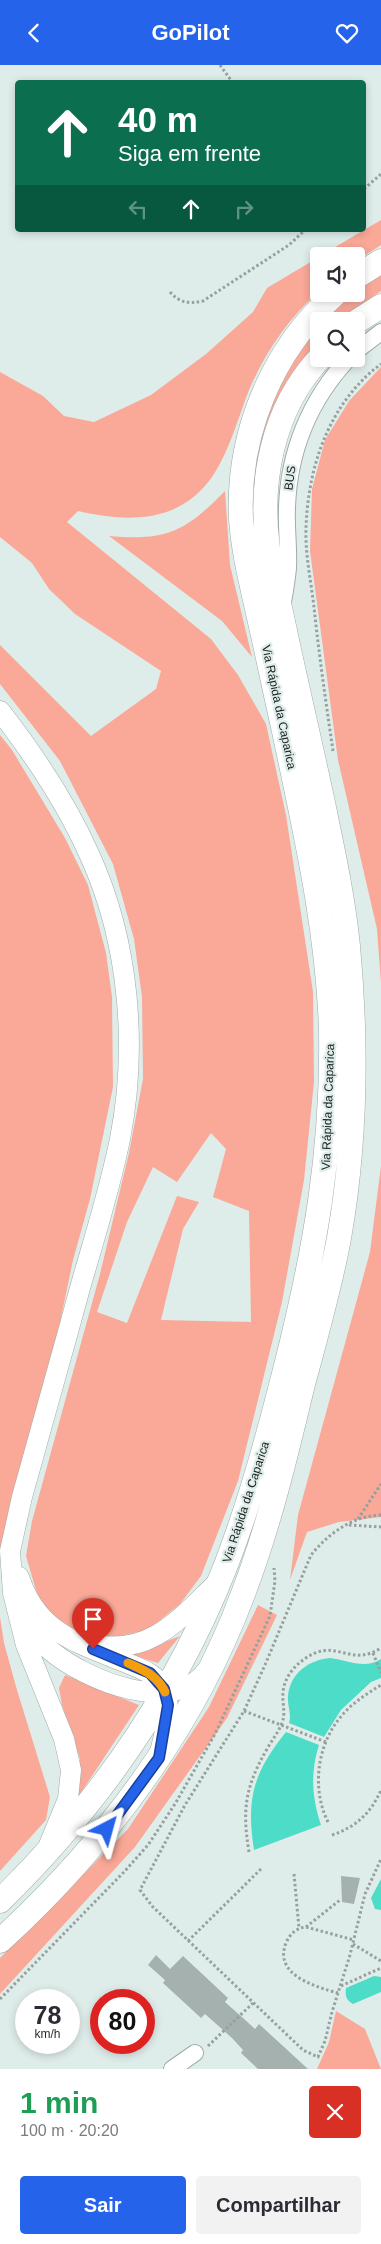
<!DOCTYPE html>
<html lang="pt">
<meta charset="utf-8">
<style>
body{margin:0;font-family:Helvetica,sans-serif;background:#f2f2f3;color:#2b2b33;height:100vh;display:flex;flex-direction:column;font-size:19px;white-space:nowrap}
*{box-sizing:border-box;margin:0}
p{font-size:16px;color:#7c7c81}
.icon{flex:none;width:28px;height:28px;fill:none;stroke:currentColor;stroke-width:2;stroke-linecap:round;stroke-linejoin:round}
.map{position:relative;height:2004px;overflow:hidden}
.sheet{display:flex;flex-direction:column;background:#fff;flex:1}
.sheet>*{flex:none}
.top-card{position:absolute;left:15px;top:15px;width:351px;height:152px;border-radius:5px;box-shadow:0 2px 8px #0003;background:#0b6e4f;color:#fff;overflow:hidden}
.buttons{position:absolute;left:310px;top:182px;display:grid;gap:10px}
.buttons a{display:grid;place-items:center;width:55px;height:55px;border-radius:5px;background:#fff;box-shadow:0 2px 8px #0003;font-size:25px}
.speed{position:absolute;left:15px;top:1924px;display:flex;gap:10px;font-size:25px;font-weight:700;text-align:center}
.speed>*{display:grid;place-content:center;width:65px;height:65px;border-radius:50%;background:#fff;box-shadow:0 2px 8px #0003;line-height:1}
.speed small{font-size:12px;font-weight:400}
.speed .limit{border:8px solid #d22;background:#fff;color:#111}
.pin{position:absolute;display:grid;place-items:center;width:42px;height:42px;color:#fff;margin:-51px -21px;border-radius:50% 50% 50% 0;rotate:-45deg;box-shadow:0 0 5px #0007}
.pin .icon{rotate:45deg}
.me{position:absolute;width:55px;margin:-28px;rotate:39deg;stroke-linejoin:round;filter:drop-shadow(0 0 4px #0008)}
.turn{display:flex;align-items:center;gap:18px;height:105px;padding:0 20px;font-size:22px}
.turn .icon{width:65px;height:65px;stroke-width:2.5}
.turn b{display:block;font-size:35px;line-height:42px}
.lanes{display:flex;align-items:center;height:48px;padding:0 20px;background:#0003;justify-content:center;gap:25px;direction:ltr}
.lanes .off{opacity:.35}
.round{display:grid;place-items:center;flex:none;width:52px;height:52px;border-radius:5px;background:#f2f2f3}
.summary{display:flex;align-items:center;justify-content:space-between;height:85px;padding:0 20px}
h1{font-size:30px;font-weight:700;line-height:38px;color:#1e9e55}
.primary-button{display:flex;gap:10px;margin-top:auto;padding:10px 20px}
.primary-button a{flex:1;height:58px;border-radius:5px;background:#2563eb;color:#fff;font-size:20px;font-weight:700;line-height:58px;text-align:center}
.primary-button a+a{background:#f2f2f3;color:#2b2b33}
header{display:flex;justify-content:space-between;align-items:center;height:65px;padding:0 20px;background:#2563eb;color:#fff;font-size:22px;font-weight:700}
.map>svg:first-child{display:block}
.green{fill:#faa897;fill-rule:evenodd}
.water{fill:#4cdcc7}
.building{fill:#a4b1ae}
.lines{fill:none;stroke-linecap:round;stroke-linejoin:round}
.minor-casing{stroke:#9faba9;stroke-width:18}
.major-casing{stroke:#9faba9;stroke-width:21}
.highway-casing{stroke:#9faba9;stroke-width:25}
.path{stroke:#96a09e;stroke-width:3;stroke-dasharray:2.5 2.5;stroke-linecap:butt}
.minor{stroke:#fff;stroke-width:16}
.major{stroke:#fff;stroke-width:20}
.highway{stroke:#fff;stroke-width:24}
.route-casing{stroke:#184099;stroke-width:12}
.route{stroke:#2563eb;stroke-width:9}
.slow{stroke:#f59e0b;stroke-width:9}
.labels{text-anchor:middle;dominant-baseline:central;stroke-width:4.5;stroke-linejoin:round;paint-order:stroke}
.street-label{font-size:12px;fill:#1b1f1e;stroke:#dfedea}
</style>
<header><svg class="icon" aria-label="back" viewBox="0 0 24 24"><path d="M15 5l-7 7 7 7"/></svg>GoPilot<svg class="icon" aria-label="heart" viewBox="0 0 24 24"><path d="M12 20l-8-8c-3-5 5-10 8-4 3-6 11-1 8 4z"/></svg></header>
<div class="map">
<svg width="381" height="2004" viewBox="0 0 381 2004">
<rect width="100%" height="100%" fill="#dfedea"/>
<path class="green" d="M381,155V180L356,196V191H320Z
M319,192V227C288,253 265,288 249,325C238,353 230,384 214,409C182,458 130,458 78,446L67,457L211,574L238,610L266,659L286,750L313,927L314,1017L304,1115L282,1237L238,1416L201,1511L180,1539L148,1565L113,1572L82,1568L55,1555L38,1532L26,1491L32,1456L100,1209L129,1088L143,1014L142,932L134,874L113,799L60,696L0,619V580L91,671L156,624L161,606L75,549L49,524L32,498L0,472V307L43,331L64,351L94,357L151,330L206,289L253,247L267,223ZM211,1068L226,1084L213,1132L249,1146L251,1257L161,1255L183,1164L199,1137L177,1131L127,1258L97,1247L127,1157L153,1102L177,1117Z
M381,209V226L337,256H322L349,230L356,229V225Z
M319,260V275L292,310L261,380L252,431C254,388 265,345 286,307C295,290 308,275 319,260Z
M381,302V918L377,864L338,695L310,486L312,424L325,375L349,336Z
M225,426L230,500L252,592L222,556L109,471C166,476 185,467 225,426Z
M0,670L12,685L65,773L88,820L106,888L112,932L113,1022L90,1134L73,1195L56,1277L2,1477L0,1491Z
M381,1101V1452L339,1457L307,1467L290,1515L298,1450L370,1187Z
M258,1540L277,1550L227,1653L135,1782L0,1929V1893L128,1764L209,1642Z
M0,1552L4,1578L17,1625L50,1732L46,1755L0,1806Z
M180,1571L158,1598L131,1590Z
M65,1610L139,1640L78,1732L80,1694L62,1640L59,1623Z
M336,1946L365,1964L381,2004H317L329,1977Z"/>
<path class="water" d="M330,1593C348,1595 364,1605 381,1594V1613L371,1617L341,1645L324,1672L289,1658C292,1649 287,1641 288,1631C290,1609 308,1595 330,1593Z
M286,1667L319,1680C310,1708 312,1733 321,1760L254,1785C246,1734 253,1708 286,1667Z
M381,1814V1845L375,1844L371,1833Z
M374,1911L381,1912V1927L353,1939C346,1935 345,1931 346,1923Z"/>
<path class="building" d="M341,1811L360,1813L354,1839L342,1837Z
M156,1890L170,1904L183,1891L228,1933L225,1937L243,1953L255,1964L259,1959L308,2004H258L241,1988L243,1985L232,1973L205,1949L201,1953L163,1918L165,1915L148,1900Z"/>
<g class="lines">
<defs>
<path id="minor" d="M356,286L381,267
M283,537C285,526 287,514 288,503C289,483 286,462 287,442C289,386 310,335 348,294
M172,2004L195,1988"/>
<path id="major" d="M0,646C35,691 67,739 90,791C129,877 138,981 120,1074C110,1124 94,1174 80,1223C61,1293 41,1363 22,1432L10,1486L13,1528L26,1580L64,1674L71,1705L68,1734L49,1780
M19,1512C37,1568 78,1578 127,1598C141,1604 157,1609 164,1624C173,1644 164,1668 160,1688
M25,1553C31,1565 40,1577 51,1586C86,1615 174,1652 207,1605
M95,1580C152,1590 180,1553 217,1518"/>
<path id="highway" d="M356,212L381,196
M356,257L381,241
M0,1836C98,1740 176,1628 226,1500C251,1435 269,1368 286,1301C315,1186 333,1086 331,966C328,864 305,766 284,666C275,627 267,587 258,548C251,517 243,485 241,454C237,369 272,285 335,229
M0,1876C105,1780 193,1663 243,1529C269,1461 286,1390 303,1319C316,1271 330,1222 339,1173C356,1077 357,978 348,881C343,831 332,782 322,733C304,650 284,567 268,484C259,417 272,345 319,294"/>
</defs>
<use href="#minor" class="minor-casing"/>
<use href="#major" class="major-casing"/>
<use href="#highway" class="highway-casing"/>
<path class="path" d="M220,0L233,18
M364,124L381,109
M170,227C180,238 189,239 203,236L289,180L305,165
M333,686C326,638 319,590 314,542C311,516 305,489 306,463C308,400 330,337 381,299
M381,1450C352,1451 328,1469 311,1490L265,1600L244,1646L185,1740L140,1825L152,1841L303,1985L318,1992L325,1976L332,1947L350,1890L365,1829L381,1794
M358,1454L381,1419
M349,1460L381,1462
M373,1588L381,1608
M244,1646L326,1677
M328,1757C311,1723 317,1677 344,1648C354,1637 368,1628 381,1620
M332,1770C356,1762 371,1748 381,1725
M249,1787C242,1745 245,1722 267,1684C272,1675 278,1668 282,1658C286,1648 282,1638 283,1628C284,1610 299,1595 315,1588C339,1578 353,1601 381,1583
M294,1809L299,1863
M306,1862L340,1835
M188,1876L262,1803
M353,1879L381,1896
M341,1921L381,1903
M338,1928C316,1922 273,1910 286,1878C290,1869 296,1863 306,1862L354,1875
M0,1934L124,1807L148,1780L175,1739L215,1669L270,1551L275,1516L274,1503
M208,1981L253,1938"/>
<use href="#minor" class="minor"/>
<use href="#major" class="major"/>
<use href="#highway" class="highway"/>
</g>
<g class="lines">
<defs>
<path id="route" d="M93,1584L150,1608L164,1624L168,1640L159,1693L107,1764"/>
</defs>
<use href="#route" class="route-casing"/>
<use href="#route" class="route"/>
<path class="slow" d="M128,1598C143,1605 157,1610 165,1627"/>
</g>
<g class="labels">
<g class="street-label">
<text transform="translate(290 413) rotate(-82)">BUS</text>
<text transform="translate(279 642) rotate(78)">Via Rápida da Caparica</text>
<text transform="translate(328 1042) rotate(-88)">Via Rápida da Caparica</text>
<text transform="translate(246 1437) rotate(-72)">Via Rápida da Caparica</text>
</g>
</g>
</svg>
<div class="buttons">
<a><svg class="icon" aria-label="sound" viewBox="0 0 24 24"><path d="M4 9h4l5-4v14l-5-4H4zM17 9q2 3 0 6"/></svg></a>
<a><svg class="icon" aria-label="search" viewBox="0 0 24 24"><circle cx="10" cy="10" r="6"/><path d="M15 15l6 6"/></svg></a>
</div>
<div class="speed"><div>78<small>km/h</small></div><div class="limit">80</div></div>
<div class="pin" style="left:93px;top:1584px;background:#d93025"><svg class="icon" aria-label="arrive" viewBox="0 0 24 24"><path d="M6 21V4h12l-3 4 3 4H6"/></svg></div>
<svg class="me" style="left:107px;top:1764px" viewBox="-20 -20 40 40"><path d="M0-17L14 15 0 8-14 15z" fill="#2563eb" stroke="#fff" stroke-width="4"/></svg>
<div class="top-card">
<div class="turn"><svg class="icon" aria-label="ahead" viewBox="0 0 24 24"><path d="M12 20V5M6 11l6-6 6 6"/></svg><div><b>40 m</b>Siga em frente</div></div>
<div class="lanes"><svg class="icon off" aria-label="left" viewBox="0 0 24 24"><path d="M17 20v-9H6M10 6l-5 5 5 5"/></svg><svg class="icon" aria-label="ahead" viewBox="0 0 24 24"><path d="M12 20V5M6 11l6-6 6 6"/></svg><svg class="icon off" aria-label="right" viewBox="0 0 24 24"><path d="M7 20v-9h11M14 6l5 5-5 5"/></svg></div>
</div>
</div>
<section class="sheet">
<div class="summary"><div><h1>1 min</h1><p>100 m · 20:20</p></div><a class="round" style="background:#d93025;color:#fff"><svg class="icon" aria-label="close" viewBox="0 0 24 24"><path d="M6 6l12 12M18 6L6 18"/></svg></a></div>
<div class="primary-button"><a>Sair</a><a>Compartilhar</a></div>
</section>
